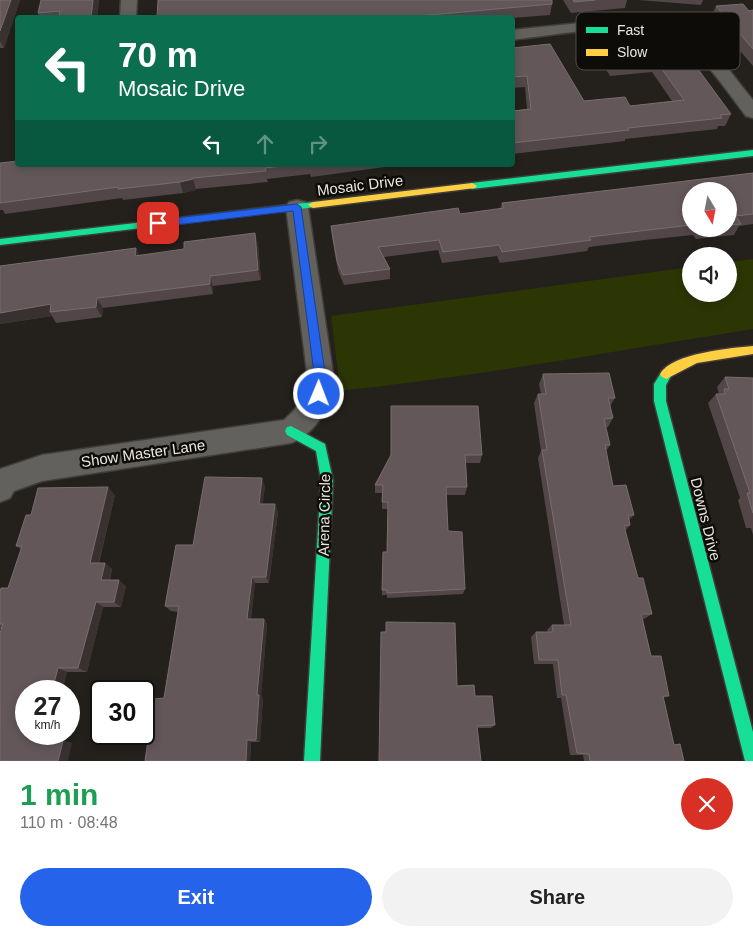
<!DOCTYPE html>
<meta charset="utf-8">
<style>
body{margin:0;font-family:Helvetica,sans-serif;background:#f2f2f2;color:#222;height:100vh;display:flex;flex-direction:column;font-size:19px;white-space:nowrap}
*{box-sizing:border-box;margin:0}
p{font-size:16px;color:#767676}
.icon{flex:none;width:28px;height:28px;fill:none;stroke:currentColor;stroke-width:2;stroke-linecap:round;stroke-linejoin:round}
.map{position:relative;height:761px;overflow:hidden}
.sheet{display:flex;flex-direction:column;background:#fff;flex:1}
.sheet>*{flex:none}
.banner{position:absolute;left:15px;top:15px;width:500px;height:152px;border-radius:5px;box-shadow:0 2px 8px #0003;background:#0b6e4f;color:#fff;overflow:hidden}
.needle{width:32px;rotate:170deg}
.tools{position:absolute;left:682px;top:182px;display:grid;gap:10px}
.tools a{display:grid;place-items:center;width:55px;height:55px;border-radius:50%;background:#fff;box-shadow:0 2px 8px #0003;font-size:25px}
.speed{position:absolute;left:15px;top:680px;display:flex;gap:10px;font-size:25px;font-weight:700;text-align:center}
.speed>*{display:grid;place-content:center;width:65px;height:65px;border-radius:50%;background:#fff;box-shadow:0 2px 8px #0003;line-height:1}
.speed small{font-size:12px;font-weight:400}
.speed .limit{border:2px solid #111;border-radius:8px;background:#fff;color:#111}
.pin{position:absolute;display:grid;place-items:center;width:42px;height:42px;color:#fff;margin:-21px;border-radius:10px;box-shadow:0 2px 8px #0006}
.me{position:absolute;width:55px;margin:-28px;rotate:1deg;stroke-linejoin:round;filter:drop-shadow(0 0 4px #0008)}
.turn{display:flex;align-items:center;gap:18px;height:105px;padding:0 20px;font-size:22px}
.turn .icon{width:65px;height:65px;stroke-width:2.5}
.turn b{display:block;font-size:35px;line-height:42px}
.lanes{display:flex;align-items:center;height:48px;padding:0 20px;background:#0003;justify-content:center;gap:25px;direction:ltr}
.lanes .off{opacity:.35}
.round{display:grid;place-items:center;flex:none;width:52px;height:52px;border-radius:26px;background:#f2f2f2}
.head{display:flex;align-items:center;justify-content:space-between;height:85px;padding:0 20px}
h1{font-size:30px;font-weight:700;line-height:38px;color:#1e9e55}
.cta{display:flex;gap:10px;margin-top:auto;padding:10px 20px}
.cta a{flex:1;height:58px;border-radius:30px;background:#2563eb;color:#fff;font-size:20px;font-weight:700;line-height:58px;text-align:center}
.cta a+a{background:#f2f2f2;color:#222}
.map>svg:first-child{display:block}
.green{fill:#2b3604}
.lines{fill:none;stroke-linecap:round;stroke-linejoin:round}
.street-casing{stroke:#413e3a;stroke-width:3}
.fast-casing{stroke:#413e3a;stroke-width:3}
.slow-casing{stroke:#413e3a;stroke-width:3}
.street{fill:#63615d;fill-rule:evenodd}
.fast{fill:#16e098;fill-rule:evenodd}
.slow{fill:#ffcf43;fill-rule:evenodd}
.wall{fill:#524649;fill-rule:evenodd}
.shaded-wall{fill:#393030}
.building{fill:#635759;stroke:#786d6e}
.route{fill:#2563eb;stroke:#184099}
.labels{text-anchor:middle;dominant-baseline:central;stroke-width:5;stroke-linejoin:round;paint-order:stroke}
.street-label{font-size:15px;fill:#e9e5df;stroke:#0e0c08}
.key{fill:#0e0c08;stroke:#504d48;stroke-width:1}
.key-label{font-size:14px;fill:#e9e5df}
</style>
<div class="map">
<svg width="753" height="761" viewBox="0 0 753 761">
<rect width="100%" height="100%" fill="#24211c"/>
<path class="green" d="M753,259V329C614,351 477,377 337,391L338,373L331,316L691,267V294H729V262Z"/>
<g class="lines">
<defs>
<path id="street" d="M121,0H137L136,18H120Z
M619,19C638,19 658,17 676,24C709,37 731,74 753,100V118L746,116C725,89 697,45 665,31C638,21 545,36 512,40V30Z
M297,200L305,202L308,207L333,373C331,402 320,432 291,443L42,481L14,491L10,498L0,502V469L42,455L284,420C302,404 305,397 307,373L286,207L289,202Z"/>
<path id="fast" d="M753,150V156L472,189L467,186L472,183Z
M313,202L318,205L316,207L0,245V239Z
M666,369L670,371L672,374L666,385V401L753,732V761H745L654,401V384L662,371Z
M291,426L325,444L333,480L320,761H304L321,480L316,451L287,435L285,431L287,427Z"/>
<path id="slow" d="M472,183L477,186L475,188L313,208L308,205L313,202Z
M753,346V354L697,363L666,379L662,377L660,374C672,353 731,348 753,346Z"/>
</defs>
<use href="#street" class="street-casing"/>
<use href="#fast" class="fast-casing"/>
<use href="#slow" class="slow-casing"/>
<use href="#street" class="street"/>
<use href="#fast" class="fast"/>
<use href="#slow" class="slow"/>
</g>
<path class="wall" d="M0,0H20L4,48H0Z
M41,0H99L97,18H40L38,13Z
M563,0H627L625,8L571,13Z
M638,0H703L701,5Z
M552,4L550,15L512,18H157Z
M716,6L749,11L753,10V66L711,17Z
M657,33L731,114L725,126H718L717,129L625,139V141L512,154V111L527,109L525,87L512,88V48L584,101L630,106L672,101L652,72L610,76L594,50L597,39Z
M0,163L18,165H400L311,177L310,174L267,179L268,182L196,189V190L183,193L123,200L122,198L5,214L3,210H0Z
M753,173V224L739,226L734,235L696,239L693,235L645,240L589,247L587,251L500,263L497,256L442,263L438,250L384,257L390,269V279L344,285L338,271L332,237L331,226L460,214L500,209L502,203ZM691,191H729V229H691Z
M258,244L261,280L213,286V294L103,308L102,317L56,323L52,316L0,324V266L136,248L139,255Z
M543,374L615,398L610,406L613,418L608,427H606L610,445L606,451L613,486L634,515L629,520L630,525L625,531L638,578L652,614L644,619H643L651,656L669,696L663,698L674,745L684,761H584L583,755H570L561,698H557L553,664H534L531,637L536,632H548L547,630L552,625H564L538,458L541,451L534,403L538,394H541L539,384Z
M725,377L753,378V535L751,528H746L738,500L740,498L708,403L716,394H719L717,387Z
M391,455H482L480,463H466L467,487L465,495H446L448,531L465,589L463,594L387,598V595H382L383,552H387L388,509H382V493H375V485Z
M265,486L262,504H275L278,512L269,583H255L251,619H264L267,624L261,696L263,698L260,742H251L250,761H145L164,698L178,612L171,611L165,606L193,545Z
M115,495L99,563H105L112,569L110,580L126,586L121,607H103L87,672H67L62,691H26L50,741H63L72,743L0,761L1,629H0V592L8,588L21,549L16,546L31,515Z
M457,686L475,696L495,725L491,728H478Z"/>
<path class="shaded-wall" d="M11,0H20L4,48L0,41V31Z
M93,0H99L97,18H91Z
M193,178L196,190L183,193L180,182Z
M255,233L258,244L261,280L258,270Z
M136,248L140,258L135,256Z
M210,276L213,286V294L210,284Z
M97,298L103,308L102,317L96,307Z
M51,304L50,312L52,316L0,324V313Z
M262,478L265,486L262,511L259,504Z
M108,487L115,495L97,569L90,563Z
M275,504L278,512L269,583L266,577Z
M105,563L112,569L108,586L101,580Z
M252,577L255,583L250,624L247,619Z
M119,580L126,586L121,607L114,602Z
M96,602L103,607L87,672L78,668Z
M264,619L267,624L261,696L263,698L260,742L256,740L257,695Z
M58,668L67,672L62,691H52Z
M41,734H52L50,743L40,741Z
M247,740L251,742L250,761H246Z
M63,741L72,743L68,761H58Z"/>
<path class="building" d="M0,0H11L0,31Z
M41,0H93L91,18H59L60,11L38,13Z
M158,0H552V4L396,18H157Z
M573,0H595L574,2Z
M743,4L749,11L753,10V49L716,6Z
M657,33H669L692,61L731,114L720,115L722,118L628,128L629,130L512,143V111L531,109L527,76L512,77V48L550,44L584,101L625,97L630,106L684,100L656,61L614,65L597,39Z
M18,161V165H290L265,168L266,171L193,178V179L180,182L118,189V187L0,203V163Z
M753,173V214L736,216L741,224L729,225V191H691V225L589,237L591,240L502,252L499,245L443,252L439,240L378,247L390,269L343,275L337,261L331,226L458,208L460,214L504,208L502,203Z
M255,233L258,270L210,276V284L97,298L96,307L50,312L51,304L0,313V266L136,248L135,256L184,249V242Z
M609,373L615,398H608L613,418L604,419L610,445H605L613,486L626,485L634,515H628L630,525L624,526L638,578H643L652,614H641L651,656H661L669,696H663L674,745L680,744L684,761H590L589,754L577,753L566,695H562L558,660H539L536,632H553L552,625H571L542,450H547L538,394H546L543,374Z
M725,377L753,378V513L747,493H750L716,394H725L724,389H729Z
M391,406H478L482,455H465L467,487H446L448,531L462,532L465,589L387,593V590H382L383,552H387L388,502H382L383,485H375L391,455Z
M205,477L262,478L259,504H275L266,577H252L247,619H264L257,695H259L256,740H247L246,761H145L154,699L164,698L179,606H165L176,545H193Z
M108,487L90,563H105L101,580H119L114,602H96L78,668H58L52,691H26V734H41L40,741H63L58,761H0V633L3,624H0V592L1,588H8L22,546H16L26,515H31L38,488Z
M386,622L455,623L457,686L474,685L475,696H492L495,725L477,726L481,761H379L381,632H386Z"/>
<path class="route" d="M297,204L301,207L325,373L323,398H315L313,394L314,373L293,211L158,227L153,223L158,220Z"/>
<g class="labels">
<g class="street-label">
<text transform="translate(360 185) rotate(-7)">Mosaic Drive</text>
<text transform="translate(143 453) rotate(-8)">Show Master Lane</text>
<text transform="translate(324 515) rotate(-89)">Arena Circle</text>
<text transform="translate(706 519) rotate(76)">Downs Drive</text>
</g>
</g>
<rect x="576" y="12" width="164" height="58" rx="8" class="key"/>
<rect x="586" y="27" width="22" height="6" fill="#16e098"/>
<rect x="586" y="49" width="22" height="7" fill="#ffcf43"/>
<g class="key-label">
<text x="617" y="35">Fast</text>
<text x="617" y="57">Slow</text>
</g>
</svg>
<div class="tools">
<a><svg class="needle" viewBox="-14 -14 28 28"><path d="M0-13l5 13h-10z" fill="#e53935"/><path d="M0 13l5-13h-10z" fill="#767676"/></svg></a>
<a><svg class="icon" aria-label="sound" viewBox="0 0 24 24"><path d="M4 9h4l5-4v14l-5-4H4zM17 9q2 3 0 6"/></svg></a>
</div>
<div class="speed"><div>27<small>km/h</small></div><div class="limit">30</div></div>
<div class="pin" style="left:158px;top:223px;background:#d93025"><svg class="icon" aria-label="arrive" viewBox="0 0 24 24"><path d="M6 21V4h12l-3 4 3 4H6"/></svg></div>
<svg class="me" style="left:319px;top:394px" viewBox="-20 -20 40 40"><circle r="17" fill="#2563eb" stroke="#fff" stroke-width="3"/><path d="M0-11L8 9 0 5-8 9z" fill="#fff"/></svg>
<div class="banner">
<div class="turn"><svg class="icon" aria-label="left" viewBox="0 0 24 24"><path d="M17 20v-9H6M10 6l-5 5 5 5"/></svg><div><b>70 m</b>Mosaic Drive</div></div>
<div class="lanes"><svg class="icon" aria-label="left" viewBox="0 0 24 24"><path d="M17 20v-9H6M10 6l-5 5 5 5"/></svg><svg class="icon off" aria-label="ahead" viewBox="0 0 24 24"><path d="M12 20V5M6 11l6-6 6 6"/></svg><svg class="icon off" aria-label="right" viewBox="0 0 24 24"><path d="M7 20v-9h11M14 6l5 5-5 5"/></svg></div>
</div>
</div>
<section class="sheet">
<div class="head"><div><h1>1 min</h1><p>110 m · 08:48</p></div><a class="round" style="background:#d93025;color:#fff"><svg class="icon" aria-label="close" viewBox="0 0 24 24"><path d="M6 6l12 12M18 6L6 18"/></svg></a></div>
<div class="cta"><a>Exit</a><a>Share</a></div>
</section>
